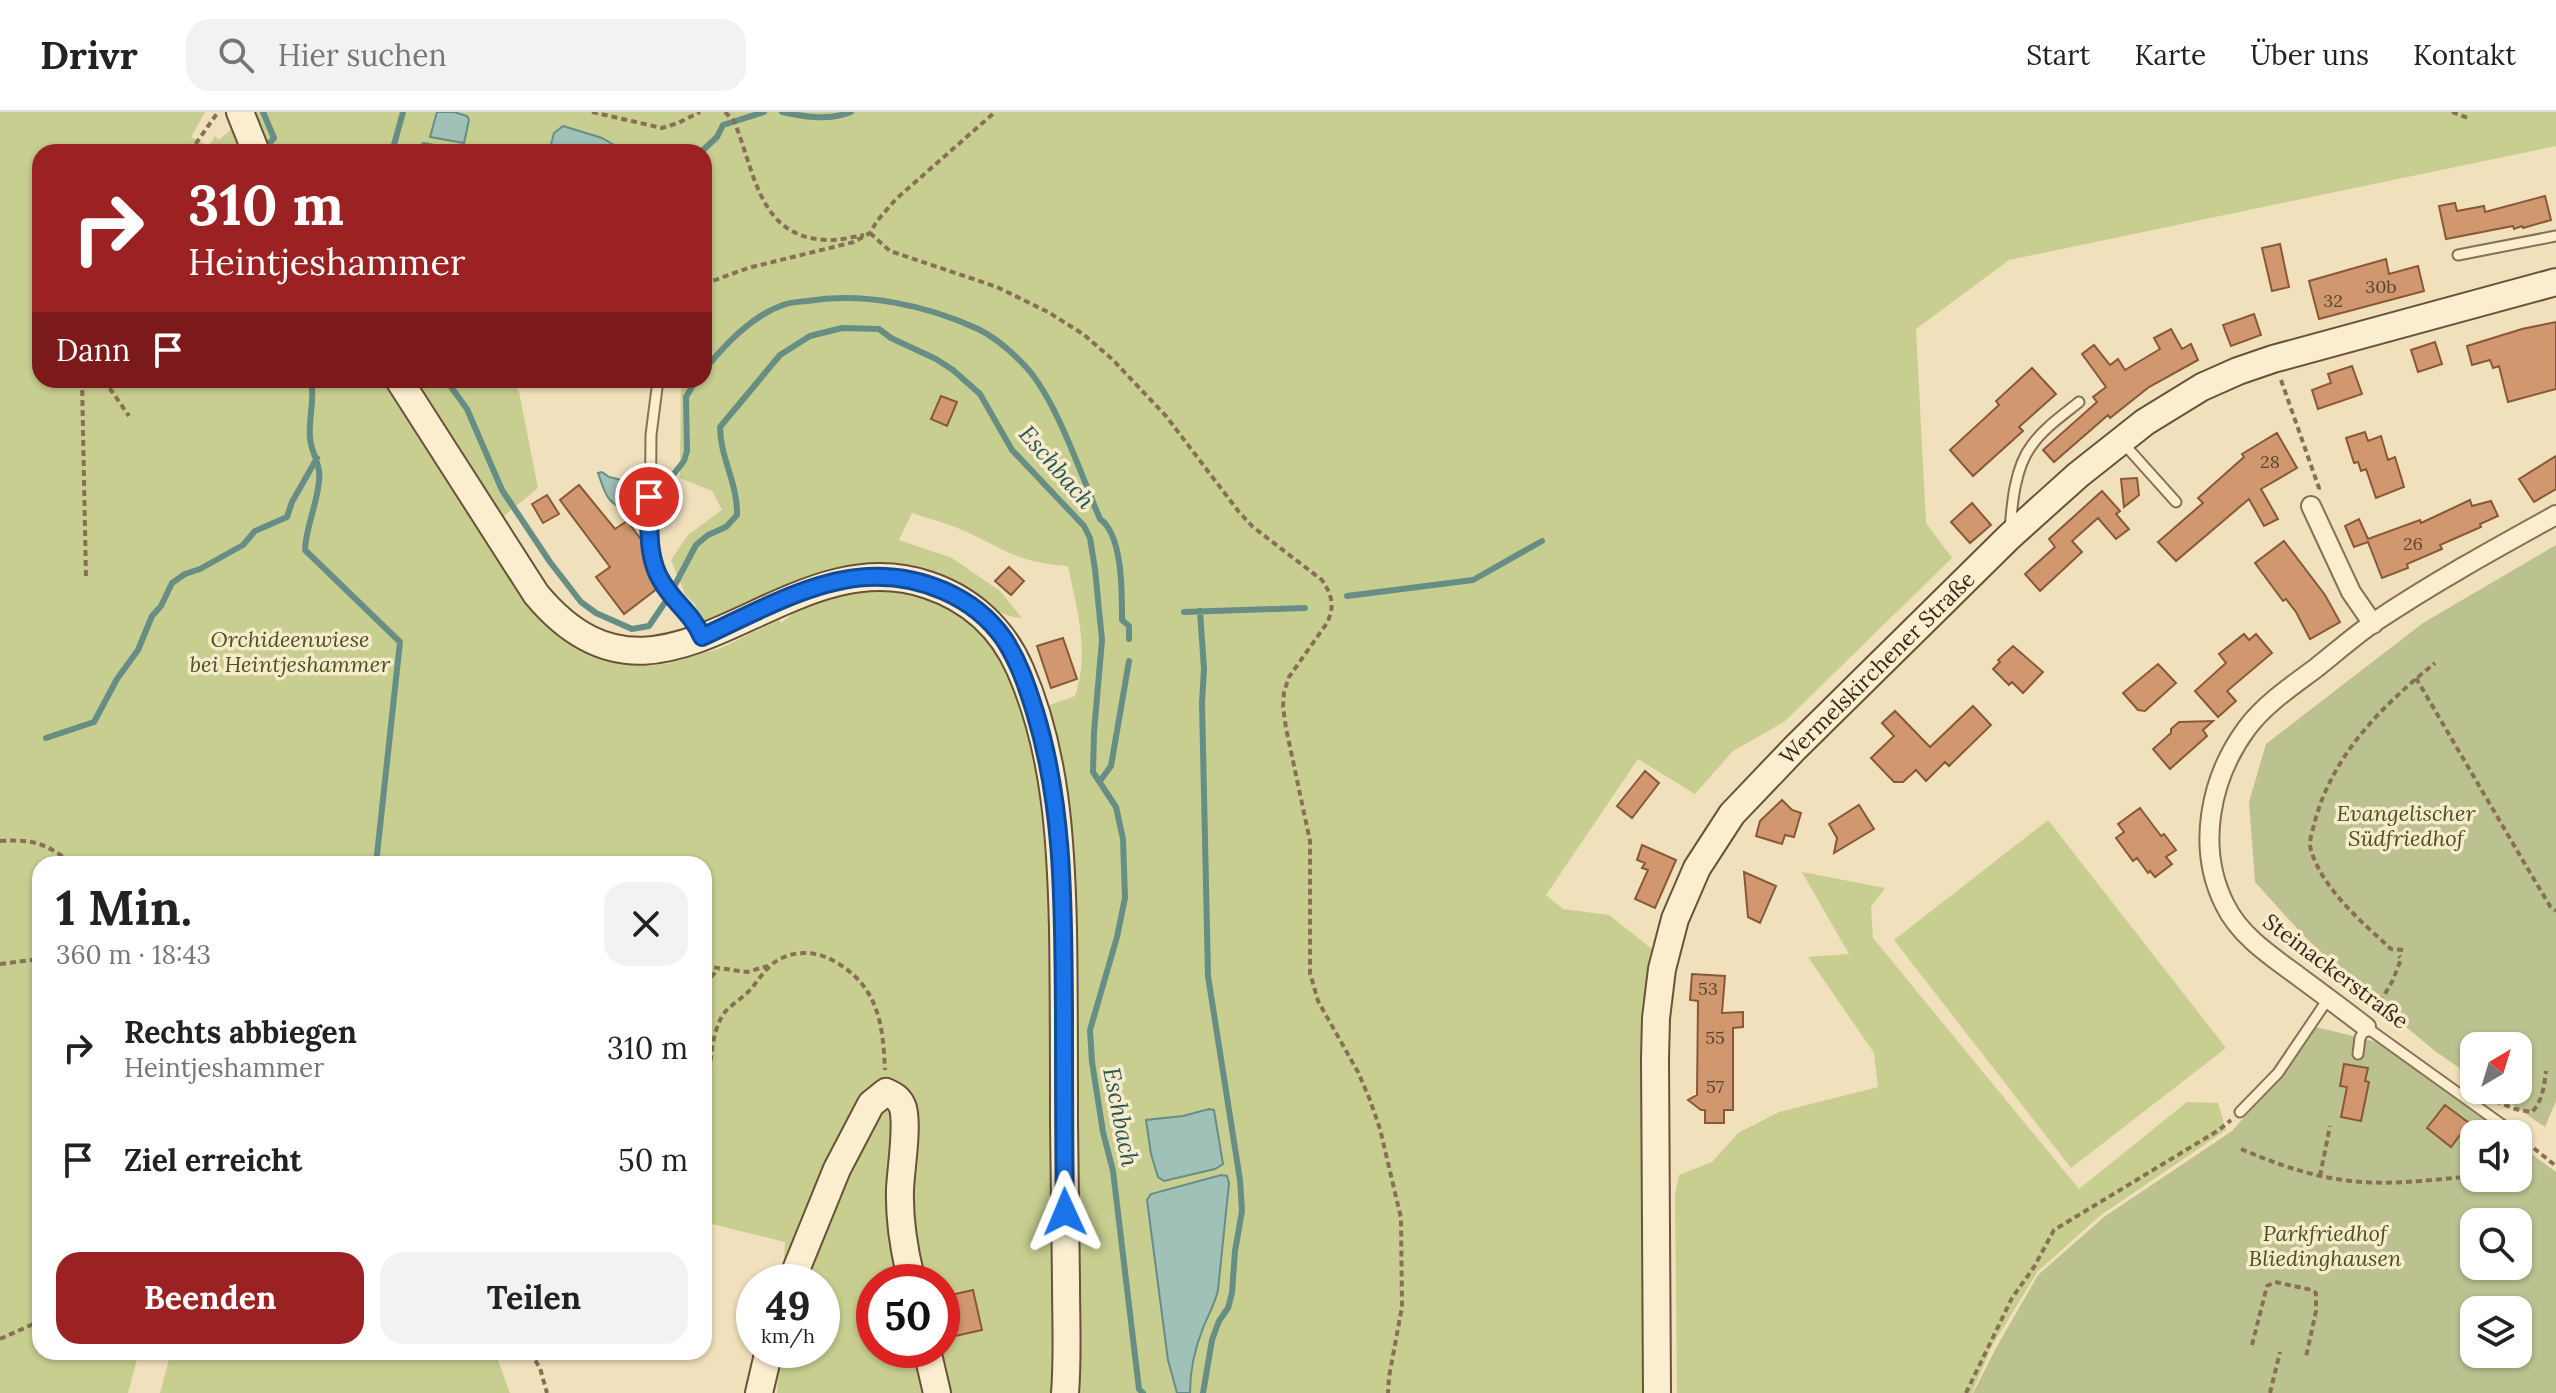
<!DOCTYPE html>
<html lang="de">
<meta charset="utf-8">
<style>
body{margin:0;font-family:Lora,serif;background:#f2f2f2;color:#222;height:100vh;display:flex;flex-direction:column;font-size:30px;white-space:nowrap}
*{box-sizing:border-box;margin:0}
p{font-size:26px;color:#767676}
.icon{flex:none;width:44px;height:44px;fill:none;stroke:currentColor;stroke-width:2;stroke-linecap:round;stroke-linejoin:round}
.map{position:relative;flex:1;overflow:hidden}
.sheet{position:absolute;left:32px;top:744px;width:680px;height:504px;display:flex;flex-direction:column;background:#fff;border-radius:24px;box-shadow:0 2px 6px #0004}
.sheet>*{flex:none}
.guide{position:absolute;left:32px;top:32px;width:680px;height:244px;border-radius:24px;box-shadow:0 2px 6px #0004;background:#9b2122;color:#fff;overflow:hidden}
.needle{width:52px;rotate:38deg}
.tools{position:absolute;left:2460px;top:920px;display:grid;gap:16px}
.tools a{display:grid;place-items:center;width:72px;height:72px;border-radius:16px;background:#fff;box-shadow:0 2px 6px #0004;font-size:40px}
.speed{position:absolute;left:736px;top:1152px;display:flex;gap:16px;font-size:40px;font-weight:700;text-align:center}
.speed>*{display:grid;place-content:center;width:104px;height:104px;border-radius:50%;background:#fff;box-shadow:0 2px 6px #0004;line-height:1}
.speed small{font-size:20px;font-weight:400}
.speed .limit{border:12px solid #d22;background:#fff;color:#111}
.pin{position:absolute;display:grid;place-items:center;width:68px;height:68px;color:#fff;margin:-34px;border:4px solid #fff;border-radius:50%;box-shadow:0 2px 8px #0007}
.me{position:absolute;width:88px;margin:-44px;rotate:359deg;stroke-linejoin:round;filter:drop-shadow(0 0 6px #0008)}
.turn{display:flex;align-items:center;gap:28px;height:168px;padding:0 24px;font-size:36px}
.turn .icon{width:104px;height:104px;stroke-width:2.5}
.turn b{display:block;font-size:56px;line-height:68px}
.then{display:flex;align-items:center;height:76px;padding:0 24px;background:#0003;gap:16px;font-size:30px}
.round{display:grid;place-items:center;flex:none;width:84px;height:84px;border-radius:24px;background:#f2f2f2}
.summary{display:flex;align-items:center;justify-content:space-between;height:136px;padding:0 24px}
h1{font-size:48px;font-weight:800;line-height:60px}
.button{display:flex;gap:16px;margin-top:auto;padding:16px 24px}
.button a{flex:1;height:92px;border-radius:24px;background:#9b2122;color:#fff;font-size:32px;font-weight:800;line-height:92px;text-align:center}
.button a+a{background:#f2f2f2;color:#222}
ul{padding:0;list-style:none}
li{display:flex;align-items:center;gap:24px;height:112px;padding:0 24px}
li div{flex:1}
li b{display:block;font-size:30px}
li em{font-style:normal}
header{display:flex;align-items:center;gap:48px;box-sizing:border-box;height:112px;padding:0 40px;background:#fff;border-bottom:2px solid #e0e0e0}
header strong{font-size:38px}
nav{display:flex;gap:44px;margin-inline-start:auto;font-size:28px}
.search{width:560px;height:72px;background:#f2f2f2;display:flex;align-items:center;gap:20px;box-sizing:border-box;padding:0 28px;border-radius:24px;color:#767676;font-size:30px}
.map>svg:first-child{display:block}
.green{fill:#c7ce8f;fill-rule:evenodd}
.cemetery{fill:#bcc28f;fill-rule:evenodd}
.water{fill:#a0c1b7;stroke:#678e85;stroke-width:2}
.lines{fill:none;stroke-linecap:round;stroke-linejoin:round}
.stream{stroke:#678e85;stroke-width:6}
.building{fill:#d1986f;stroke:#895839;stroke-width:2}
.lane-casing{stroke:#887054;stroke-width:13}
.street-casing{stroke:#887054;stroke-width:22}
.secondary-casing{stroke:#6a5138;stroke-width:30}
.path{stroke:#887054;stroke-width:4;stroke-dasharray:6 4;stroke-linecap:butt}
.lane{stroke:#fbeecf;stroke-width:9}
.street{stroke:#fbeecf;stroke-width:18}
.secondary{stroke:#fbeecf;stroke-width:26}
.route-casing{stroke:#114b97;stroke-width:20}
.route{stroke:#1a73e8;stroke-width:14}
.labels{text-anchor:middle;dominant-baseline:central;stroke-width:7;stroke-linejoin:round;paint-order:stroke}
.number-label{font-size:18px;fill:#5d442f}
.park-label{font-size:22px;font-style:italic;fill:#47541f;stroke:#f7ebcb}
.street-label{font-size:22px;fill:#36281a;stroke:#f7ebcb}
.water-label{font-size:24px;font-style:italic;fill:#285754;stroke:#f7ebcb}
</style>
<header>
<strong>Drivr</strong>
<div class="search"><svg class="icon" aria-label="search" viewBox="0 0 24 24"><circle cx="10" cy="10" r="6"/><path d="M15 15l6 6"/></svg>Hier suchen</div>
<nav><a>Start</a><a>Karte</a><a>Über uns</a><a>Kontakt</a></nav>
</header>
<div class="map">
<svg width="2556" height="1281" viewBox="0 0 2556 1281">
<rect width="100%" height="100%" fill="#f0e0bb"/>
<path class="green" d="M0,0H205L191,25L209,34L215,24L219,28L235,14L246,40H40V268H389L585,537C614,548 633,548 664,546L666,552L670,551L721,536L779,508L781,511L795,500L859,477L901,478L944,490L974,510L1010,558L1027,614L1039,674L1051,811L1054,1281H777L779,1238H822V1170H783L785,1130L704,1110V752H40V1240H139L128,1281H0ZM874,1170H942V1238H874Z
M249,0H2556V34L2009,148L1916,217L1926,411L1952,446L1784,610L1733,639L1695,682L1638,647L1546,783L1563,797L1609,803L1652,837L1642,903L1644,1281H1074L1044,595L1075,584C1090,540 1077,498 1068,454C1021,451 1007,439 967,420C950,412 930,407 912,401L899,428L952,446L1000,479L1022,506C994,506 974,477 948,467C857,430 784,475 702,512L695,492L685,482L671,448L688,423L722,398L712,379L680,366L681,268H704V40H266ZM1214,998L1223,1052L1215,1057L1165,1069L1158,1065L1173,1005Z
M410,268H512L519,280L538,376L499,408Z
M2048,708L2226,936L2071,1056L1894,828Z
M1802,760L1885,776L1871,795L1873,826L2079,1077L2187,990L2218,991L2226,1018L2101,1103L2038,1159L1992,1234L1972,1281H1677L1675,1083L1679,1063L1712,1050L1738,1021L1779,1000L1878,975L1874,941L1808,845L1849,842Z
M171,1240H495L510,1281H160Z"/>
<path class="cemetery" d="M2556,433V989L2545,1015L2492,978H2518V934H2474V966L2435,939L2358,875L2303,823L2255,770L2249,690L2266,632L2423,511Z
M2316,915L2377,930L2504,1022H2474V1066H2518V1032L2556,1060V1281H1973L1996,1236L2038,1163L2104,1105L2232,1019L2281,963ZM2474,1110H2518V1154H2474ZM2474,1198H2518V1242H2474Z"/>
<path class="water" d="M437,0H454L467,4L469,8L464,31L430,25Z
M563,14L602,26L626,40H549L554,21Z
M602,360L609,365L643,373V384L629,398C606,393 605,380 598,361Z
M1209,997L1214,998L1223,1052L1215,1057L1164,1069L1158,1065L1151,1042L1146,1008L1183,1004Z
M1221,1063L1227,1064L1229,1071L1218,1178C1215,1192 1208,1203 1203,1216C1195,1236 1190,1259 1190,1281H1177L1168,1248L1147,1088L1151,1082Z"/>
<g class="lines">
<path class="stream" d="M263,0L274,26L265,36
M782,0C806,5 828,9 851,0
M424,33L458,40
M392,40L403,0
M479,40H480
M701,40L717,25L723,13L764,0
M704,258C725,233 751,204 783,193C790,190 799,190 807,189C864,180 926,193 978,217C997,226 1012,240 1026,255C1057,289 1081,363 1100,407C1123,423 1122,482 1122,508L1129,514V527
M311,268C316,289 306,313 311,332C314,345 321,355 319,369C317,393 306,414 305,438L400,530L376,752
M446,268L467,297L502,378L550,450L581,490L596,501L632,517L649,514L668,486L696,433L708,423L726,415L737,403C738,372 720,345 720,315L780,243L810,224L842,216L879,217L891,226L936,247L953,258L980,282L1012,338L1084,414L1090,426L1095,457L1102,528L1094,620L1093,660L1116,695L1123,727L1125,786L1117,825L1090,918L1092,950L1103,1020L1113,1059L1139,1277L1143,1281
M659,374L673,363L684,349L687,339L686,285L696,268
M1347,484L1473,468L1542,429
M1200,499L1204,557L1202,591L1208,864L1240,1068L1242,1099L1235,1139L1232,1181L1228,1196L1219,1209L1212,1228L1203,1281
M1184,500L1305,496
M46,626L94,610L117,567L138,538L152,504L161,494L172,471L185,462L200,457L243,433L255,419L287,405L292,390L317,346
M1100,669L1111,654L1129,549"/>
</g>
<path class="building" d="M2545,84L2551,108L2523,116L2522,114L2514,117L2513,114L2446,127L2439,94L2455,91L2457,99L2484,94L2485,100Z
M2280,132L2289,175L2272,179L2262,136Z
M2386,147L2389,162L2418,154L2424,179L2319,207L2309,169Z
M2254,202L2261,223L2231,234L2223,213Z
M2556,210V277L2508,290L2499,254L2493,256L2490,248L2472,253L2467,234L2522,217Z
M2171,217L2182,237L2191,232L2198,248L2149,275L2110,306L2108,303L2054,350L2043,338L2097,290L2093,285L2106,275L2082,242L2094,233L2110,253L2118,247L2125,258L2160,237L2154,226Z
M2435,230L2442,252L2418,260L2411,238Z
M2352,254L2362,282L2318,297L2312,278L2331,271L2328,262Z
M2032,256L2056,282L2019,315L2023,319L1973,364L1950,338L1999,293L1996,289Z
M941,284L957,290L947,314L931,307Z
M2365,320L2368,329L2381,324L2388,348L2395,345L2404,375L2376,386L2366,357L2361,359L2358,350L2354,351L2346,326Z
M2277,321L2297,356L2261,377L2278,407L2264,414L2249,387L2176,449L2158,430L2203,391L2198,386L2244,345L2242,342Z
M2556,344V377L2534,390L2519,367Z
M2137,366L2139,383L2124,395L2121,367Z
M579,373L615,417L627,409L643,430L650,459L648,461L658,476L624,502L596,465L610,455L560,388Z
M2102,379L2120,399L2116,402L2129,417L2116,427L2098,406L2072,429L2082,440L2040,479L2025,462L2055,435L2049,427Z
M547,383L559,402L543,411L532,392Z
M2470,388L2472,394L2491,389L2498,404L2480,412L2481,415L2440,433L2442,437L2407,452L2408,456L2382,466L2368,430L2354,435L2345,414L2359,407L2368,427L2420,408L2421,411Z
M1972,391L1991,413L1970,431L1951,410Z
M2284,429L2325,483L2340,510L2310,527L2296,500L2286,487L2283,489L2255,451Z
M1009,455L1024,469L1011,483L995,469Z
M2244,522L2249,528L2256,522L2272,541L2227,579L2236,589L2218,605L2195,579L2226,551L2219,542Z
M1063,526L1077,567L1051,576L1037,534Z
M2013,534L2043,560L2023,581L2012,570L2009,573L1993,557L2000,550L1998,548Z
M2158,552L2176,571L2145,599L2138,598L2123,581Z
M1973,594L1991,613L1949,654L1945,650L1926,669L1916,658L1903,670H1894L1871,646L1894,624L1882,611L1895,599L1930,635Z
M2213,609L2203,618L2207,624L2170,657L2153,637L2171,621V617L2179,610Z
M1645,659L1659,671L1632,706L1617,694Z
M1782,688L1792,698L1801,701L1794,725L1785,723L1782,732L1756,724L1760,709Z
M1859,693L1874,717L1834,741L1837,726L1829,712Z
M2140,696L2161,724L2164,722L2176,738L2166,745L2172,752L2155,765L2150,759L2148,761L2137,746L2133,749L2116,726L2124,720L2118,712Z
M1642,733L1676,748L1655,796L1635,787L1648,758L1642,756L1645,751L1637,748Z
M1744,760L1776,774L1760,811L1748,805Z
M1692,862L1725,864L1722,901L1743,900V915L1733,916V998H1724V1011H1705V998H1701L1688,988L1697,983L1698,889L1690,888Z
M2344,952L2368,956L2365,969L2369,970L2361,1009L2341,1005L2347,975L2340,974Z
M2445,993L2469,1011L2451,1035L2427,1016Z
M973,1178L982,1218L946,1226L942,1209V1185Z"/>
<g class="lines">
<defs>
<path id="lane" d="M2458,143L2556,124
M658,268L651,323L650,433L662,470L692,504L701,522
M2124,332L2176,390
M2010,418C2012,391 2015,355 2032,333C2044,316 2063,303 2079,290
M2358,942L2360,926L2366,915L2515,1022
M2240,1000L2278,961L2328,887"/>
<path id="street" d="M2311,394L2351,480L2373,512
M2366,915C2344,898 2321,881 2298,864C2271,844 2240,824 2225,793C2196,736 2210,666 2247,616C2265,592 2292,574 2316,556C2335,541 2353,525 2373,511C2431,472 2494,437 2556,403"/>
<g id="secondary">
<path d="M240,0L256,40"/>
<path d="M399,268L536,482C663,636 781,422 928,473C970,487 1002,516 1020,557C1056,639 1061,729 1063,816C1064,881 1064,945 1064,1010C1065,1064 1065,1117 1066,1171C1066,1208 1068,1245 1065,1281"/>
<path d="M791,1170L837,1057L871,992L886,980C895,984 900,987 903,996C908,1015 901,1056 900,1077C899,1109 904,1139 912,1170"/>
<path d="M927,1238L937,1281"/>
<path d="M759,1281L769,1238"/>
<path id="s1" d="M1657,1281L1655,947L1656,906L1662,857L1675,807L1697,756L1732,702L1795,636L1935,498L2009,425L2078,363L2145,310L2202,275L2238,259L2273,247L2556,170"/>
</g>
</defs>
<use href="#lane" class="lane-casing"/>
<use href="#street" class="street-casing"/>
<use href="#secondary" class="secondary-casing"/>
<path class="path" d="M592,0L662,16L678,11L700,0
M725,0L734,9C755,59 758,125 826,128C838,129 852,125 864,123
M2452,0L2468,6
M190,40L218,0
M870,121L890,139L997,175L1048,200L1083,222L1112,247L1166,304L1239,400L1253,415L1322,468C1332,483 1335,494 1327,511L1289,565L1284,580L1283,595L1286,616L1310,729V861L1318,889L1358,960L1370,988L1380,1017L1401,1106L1402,1195L1389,1265L1388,1281
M704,172L748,156L854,130L870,121L877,109L896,87L995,0
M82,268L86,466
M104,268L129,304
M2281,268L2319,376L2317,380
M2416,566L2532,764L2550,794L2556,799
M0,729C36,727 45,732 74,752
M2403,838L2391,837C2362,810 2323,778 2311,738C2308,729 2313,718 2315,709C2333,642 2383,593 2435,551
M0,852L40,847
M704,854L747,860L768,854
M704,872L719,857
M2375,899L2393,868L2401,847L2399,844
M2495,989L2515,997L2532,1000C2543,988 2544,974 2546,959
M704,1019C712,987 705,925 725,900C731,893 741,887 748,880C759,869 766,853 782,846C799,838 818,840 834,849C878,874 883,911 885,958
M2526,1030L2556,1054
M2241,1037C2272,1050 2303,1062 2337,1067C2382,1075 2429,1068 2474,1064
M2518,1060L2523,1059
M2320,1064L2330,1014
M0,1227L40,1209
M2252,1233L2267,1174L2275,1170L2312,1178L2316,1181V1199L2306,1245
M530,1240L540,1256L547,1281
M1966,1281L2012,1186L2034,1155L2054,1118L2219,1018L2231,1008
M2270,1281L2280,1240"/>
<use href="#lane" class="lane"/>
<use href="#street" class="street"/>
<use href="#secondary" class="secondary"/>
</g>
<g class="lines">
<defs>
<path id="route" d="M649,385C650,413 646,445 662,470C674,491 692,501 702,525C752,502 811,468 867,465C919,462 974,484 1004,527C1019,550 1027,574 1035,600C1065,698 1063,799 1064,900C1064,967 1064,1034 1065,1100"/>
</defs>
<use href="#route" class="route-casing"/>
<use href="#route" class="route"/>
</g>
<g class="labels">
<g class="number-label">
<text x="2381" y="174">30b</text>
<text x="2333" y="188">32</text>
<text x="2270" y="349">28</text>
<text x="2413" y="431">26</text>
<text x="1708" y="876">53</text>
<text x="1715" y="925">55</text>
<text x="1715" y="974">57</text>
</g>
<g class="park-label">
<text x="290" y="527">Orchideenwiese<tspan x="290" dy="25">bei Heintjeshammer</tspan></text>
<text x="2406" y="701">Evangelischer<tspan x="2406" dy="25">Südfriedhof</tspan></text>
<text x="2325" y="1121">Parkfriedhof<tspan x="2325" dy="25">Bliedinghausen</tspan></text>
</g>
<g class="street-label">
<text stroke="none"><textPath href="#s1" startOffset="802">Wermelskirchener Straße</textPath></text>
<text transform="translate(2336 859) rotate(37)">Steinackerstraße</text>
</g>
<g class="water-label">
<text transform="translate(1057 355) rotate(49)">Eschbach</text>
<text transform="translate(1121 1005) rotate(79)">Eschbach</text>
</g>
</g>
</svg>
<div class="tools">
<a><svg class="needle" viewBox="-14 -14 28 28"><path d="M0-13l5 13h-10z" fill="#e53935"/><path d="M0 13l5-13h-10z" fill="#767676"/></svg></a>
<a><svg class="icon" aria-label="sound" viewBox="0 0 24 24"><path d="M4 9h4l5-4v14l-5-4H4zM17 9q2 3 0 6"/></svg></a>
<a><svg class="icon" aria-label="search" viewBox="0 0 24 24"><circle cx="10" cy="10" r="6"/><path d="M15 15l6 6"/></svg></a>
<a><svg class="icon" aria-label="layers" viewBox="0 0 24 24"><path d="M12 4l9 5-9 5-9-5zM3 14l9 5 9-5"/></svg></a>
</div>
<div class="speed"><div>49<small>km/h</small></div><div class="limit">50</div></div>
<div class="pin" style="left:649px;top:385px;background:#d93025"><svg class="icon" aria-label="arrive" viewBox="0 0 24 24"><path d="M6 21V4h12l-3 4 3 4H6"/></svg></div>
<svg class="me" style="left:1065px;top:1100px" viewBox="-20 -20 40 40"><path d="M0-17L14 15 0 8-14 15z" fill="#1a73e8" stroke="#fff" stroke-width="4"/></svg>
<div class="guide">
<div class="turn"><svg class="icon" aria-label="right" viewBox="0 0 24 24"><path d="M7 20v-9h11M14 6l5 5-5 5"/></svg><div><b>310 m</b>Heintjeshammer</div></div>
<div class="then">Dann<svg class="icon" aria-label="arrive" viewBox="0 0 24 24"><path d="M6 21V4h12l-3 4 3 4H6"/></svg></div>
</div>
<section class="sheet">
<div class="summary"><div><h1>1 Min.</h1><p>360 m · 18:43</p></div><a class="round"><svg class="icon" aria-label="close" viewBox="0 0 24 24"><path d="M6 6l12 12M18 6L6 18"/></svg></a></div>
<ul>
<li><svg class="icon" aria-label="right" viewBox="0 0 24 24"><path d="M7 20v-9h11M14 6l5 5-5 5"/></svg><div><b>Rechts abbiegen</b><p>Heintjeshammer</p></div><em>310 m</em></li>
<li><svg class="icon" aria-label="arrive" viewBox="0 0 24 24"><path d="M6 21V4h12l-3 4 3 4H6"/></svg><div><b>Ziel erreicht</b></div><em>50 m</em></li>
</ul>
<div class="button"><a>Beenden</a><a>Teilen</a></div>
</section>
</div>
